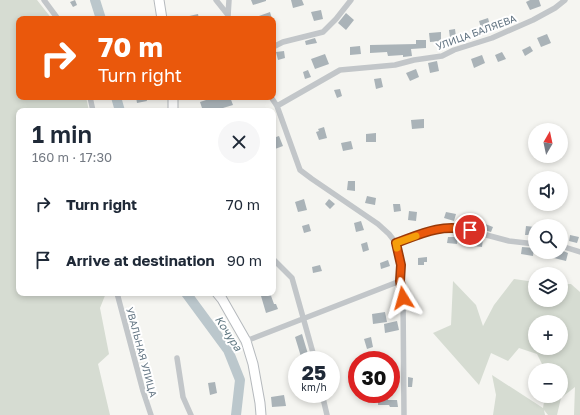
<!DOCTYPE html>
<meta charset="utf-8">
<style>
body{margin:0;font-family:"Golos Text",sans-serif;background:#f6f6f7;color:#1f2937;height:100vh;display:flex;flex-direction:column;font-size:15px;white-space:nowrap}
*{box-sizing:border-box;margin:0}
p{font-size:13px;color:#747a83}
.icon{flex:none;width:22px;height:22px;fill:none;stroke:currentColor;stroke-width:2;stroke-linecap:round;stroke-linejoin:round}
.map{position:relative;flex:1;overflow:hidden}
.details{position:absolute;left:16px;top:108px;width:260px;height:188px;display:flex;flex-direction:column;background:#fff;border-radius:8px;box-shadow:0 2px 6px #0003}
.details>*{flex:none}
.top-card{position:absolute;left:16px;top:16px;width:260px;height:84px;border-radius:8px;box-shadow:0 2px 6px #0003;background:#ea580c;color:#fff;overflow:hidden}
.needle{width:26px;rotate:9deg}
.controls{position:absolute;left:528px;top:123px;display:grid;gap:8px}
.controls a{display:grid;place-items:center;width:40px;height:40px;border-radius:50%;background:#fff;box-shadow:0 2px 6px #0003;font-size:20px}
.speed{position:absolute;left:288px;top:351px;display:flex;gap:8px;font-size:20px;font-weight:700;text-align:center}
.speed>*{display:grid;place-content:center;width:52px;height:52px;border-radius:50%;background:#fff;box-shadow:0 2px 6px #0003;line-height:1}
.speed small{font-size:10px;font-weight:400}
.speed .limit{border:6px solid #d22;background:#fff;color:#111}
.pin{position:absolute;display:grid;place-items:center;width:34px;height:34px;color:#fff;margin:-17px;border:2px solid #fff;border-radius:50%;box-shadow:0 1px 4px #0007}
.me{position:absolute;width:44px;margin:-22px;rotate:352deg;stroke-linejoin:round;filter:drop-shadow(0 0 3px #0008)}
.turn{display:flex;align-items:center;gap:14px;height:84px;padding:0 16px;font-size:18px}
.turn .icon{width:52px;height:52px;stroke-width:2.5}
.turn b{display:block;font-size:28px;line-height:34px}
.round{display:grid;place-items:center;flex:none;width:42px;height:42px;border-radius:21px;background:#f6f6f7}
.summary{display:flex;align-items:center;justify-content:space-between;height:68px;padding:0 16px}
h1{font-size:24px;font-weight:600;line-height:30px}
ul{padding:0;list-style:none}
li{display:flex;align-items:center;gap:12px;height:56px;padding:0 16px}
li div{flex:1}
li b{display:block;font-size:15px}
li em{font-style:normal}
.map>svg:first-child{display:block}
.green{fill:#d6dcd2;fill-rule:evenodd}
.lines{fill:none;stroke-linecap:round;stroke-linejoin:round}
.river{stroke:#bbc7cc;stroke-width:10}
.building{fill:#aab3b8}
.primary-casing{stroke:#b5b9bd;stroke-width:11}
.street{stroke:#c2c6c9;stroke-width:5.5}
.primary{stroke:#fff;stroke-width:9}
.route-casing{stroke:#983908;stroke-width:10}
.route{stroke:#ea580c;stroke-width:7}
.slow{stroke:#f59e0b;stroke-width:7}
.labels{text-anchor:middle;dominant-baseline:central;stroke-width:4;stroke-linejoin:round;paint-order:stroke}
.street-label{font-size:10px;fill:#637583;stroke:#fff}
.water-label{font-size:11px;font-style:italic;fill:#5f7780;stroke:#fff}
</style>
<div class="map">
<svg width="580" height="415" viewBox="0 0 580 415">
<rect width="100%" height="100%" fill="#f5f5f1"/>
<path class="green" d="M0,0H37L52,19H19V97H86L89,111H19V293H106L100,308L109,354L98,364L110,415H0Z
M514,279L535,282V300H561V284H571L580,292V415H574L575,387L561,398L557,415H548L544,410L545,415H493L496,395L492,375L543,408L545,396H561V370H545L537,354L519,348L508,361L491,353L479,385L433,333L451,325L453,281L476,305L483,326L494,305ZM535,322H561V348H535Z"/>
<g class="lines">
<path class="river" d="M95,0L101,19
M116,97L120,111
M186,293L228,350L240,380L236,415"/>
</g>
<path class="building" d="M75,0L77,5L73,7L70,2Z
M251,0H266V1L253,5Z
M291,0H302L304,5L293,8Z
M530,0H539L541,6L530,10L526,2Z
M321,10L323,19L314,21L311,12Z
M270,12L272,19H253V18Z
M346,13L354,20L346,30L338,23Z
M198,14L199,19H185V17Z
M488,18L491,29L482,31L479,21Z
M455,29L456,37L450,38L449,30Z
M441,32V41L430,42L429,33Z
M547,34L551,43L541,47L537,38Z
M315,38L317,43L306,45L305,41Z
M416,40H426V48L411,49L412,56L403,57V55L388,56L387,52L370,53V45L416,44Z
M360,46L361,54L350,55V47Z
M530,46L533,51L525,56L522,50Z
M284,51L285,58L278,60L276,52Z
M502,52L506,59L498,62L495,55Z
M325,54L329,64L315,69L311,59Z
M482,55L485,63L474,68L471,59Z
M437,61L439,71L430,73L428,63Z
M416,69L419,77L410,81L406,73Z
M308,70L311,77L305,79L303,72Z
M381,78L383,87L376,89L374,79Z
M340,89L342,96L337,98L334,90Z
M136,97H146L147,101L137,103Z
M215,97H230L233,105L213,111H203L200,102Z
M424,119V128L412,129L411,120Z
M324,127L327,138L319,140L316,132L319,131L318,129Z
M376,133V142H366V134Z
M279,136L283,146L275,149L273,138Z
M351,141L353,149L343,151L341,143Z
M348,181H355V191L347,190Z
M367,196L376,198L375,205L365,203Z
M304,199L307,210L298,212L295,202Z
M329,199L335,204L330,209L325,204Z
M393,204H400L401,211L394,212Z
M409,211L417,212L416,221L408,220Z
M446,212L456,214L454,221L444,218Z
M361,221L364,230L356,232L354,223Z
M480,222L493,227L491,232L478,228Z
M309,224L311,231L304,233L302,226Z
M526,226L535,227V233H534L533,235H525Z
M570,235L579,237L577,243L569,241Z
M467,236L483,239L482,247L466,245Z
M448,237H458L457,244L447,243Z
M367,242L369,250L363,252L361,244Z
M522,247L534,248L533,256L521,254Z
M561,250L568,253L566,261L554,258V252H561Z
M427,257V262H424V265H418V258Z
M388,260L390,266L381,269L380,263Z
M320,265L322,271L313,273L312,267Z
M270,293L274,304H276L278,309L266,313L261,296Z
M385,312L387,322L373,324L372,314Z
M397,321L399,330L385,333L384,324Z
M302,334L308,354L311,360H302L295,337Z
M371,337L373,347L367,349L364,339Z
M373,355H382V360H373Z
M408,377L413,378L412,387H408Z
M215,382L217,393L210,395L208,383Z
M312,394L313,400L306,401L305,395Z
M284,395L286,406L272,407L271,397Z
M378,395H388V400H397L398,407H390L389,405H378Z"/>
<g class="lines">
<defs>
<path id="primary" d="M159,0L162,19
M173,97V111
M217,293L222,299L246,341L253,364L260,403L261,415"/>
</defs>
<use href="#primary" class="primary-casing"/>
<path class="street" d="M44,0L58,19
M216,0L228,15
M228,16L229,0
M273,47L283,42L323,32L336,19L351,0
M90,97L93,111
M271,97L277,106L300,170L312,179L378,224L389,234L396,243L401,265L400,281L403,298L404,415
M277,106L340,70L395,65L414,60L442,56L454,50L492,38L533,20L555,8L565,0
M396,243L433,229L447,228H460L509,241L535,244
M561,246L580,252
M273,259L292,278L315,360
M117,293L143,391L151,415
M246,341L400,281
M177,358L183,397L191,415
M322,394L327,415"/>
<use href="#primary" class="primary"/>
</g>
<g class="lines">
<defs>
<path id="route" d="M403,298L400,281L401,265L396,243C423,233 440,224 470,230"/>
</defs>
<use href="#route" class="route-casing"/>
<use href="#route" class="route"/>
<path class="slow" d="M397,248L396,243L416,236"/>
</g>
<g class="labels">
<g class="street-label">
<text transform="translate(476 32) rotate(-20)">УЛИЦА БАЛЯЕВА</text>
<text transform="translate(142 352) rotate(75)">УВАЛЬНАЯ УЛИЦА</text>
</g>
<g class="water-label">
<text transform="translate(229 333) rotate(57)">Кочура</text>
</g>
</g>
</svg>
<div class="controls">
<a><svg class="needle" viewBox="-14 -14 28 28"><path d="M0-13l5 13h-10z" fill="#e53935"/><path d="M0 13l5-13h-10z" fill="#747a83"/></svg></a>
<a><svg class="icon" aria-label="sound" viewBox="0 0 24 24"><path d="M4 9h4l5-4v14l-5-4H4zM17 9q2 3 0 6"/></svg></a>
<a><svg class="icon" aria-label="search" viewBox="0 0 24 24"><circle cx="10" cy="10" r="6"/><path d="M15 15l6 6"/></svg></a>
<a><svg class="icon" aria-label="layers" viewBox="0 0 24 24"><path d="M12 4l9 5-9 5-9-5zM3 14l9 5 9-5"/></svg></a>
<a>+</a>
<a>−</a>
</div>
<div class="speed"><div>25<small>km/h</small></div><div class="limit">30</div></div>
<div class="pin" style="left:470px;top:230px;background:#d93025"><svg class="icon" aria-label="arrive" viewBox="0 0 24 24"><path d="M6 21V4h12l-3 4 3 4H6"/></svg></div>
<svg class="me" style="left:403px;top:298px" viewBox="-20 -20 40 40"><path d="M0-17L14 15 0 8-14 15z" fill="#ea580c" stroke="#fff" stroke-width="4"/></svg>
<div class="top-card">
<div class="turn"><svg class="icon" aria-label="right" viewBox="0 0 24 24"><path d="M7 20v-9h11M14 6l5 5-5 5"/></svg><div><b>70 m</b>Turn right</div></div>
</div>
<section class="details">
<div class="summary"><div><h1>1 min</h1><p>160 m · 17:30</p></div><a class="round"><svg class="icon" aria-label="close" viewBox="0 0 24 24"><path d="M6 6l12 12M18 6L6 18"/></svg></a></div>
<ul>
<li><svg class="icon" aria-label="right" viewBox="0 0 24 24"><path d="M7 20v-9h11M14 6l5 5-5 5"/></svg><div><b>Turn right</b></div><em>70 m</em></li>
<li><svg class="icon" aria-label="arrive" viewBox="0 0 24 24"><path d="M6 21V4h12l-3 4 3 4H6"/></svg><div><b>Arrive at destination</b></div><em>90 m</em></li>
</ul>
</section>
</div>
